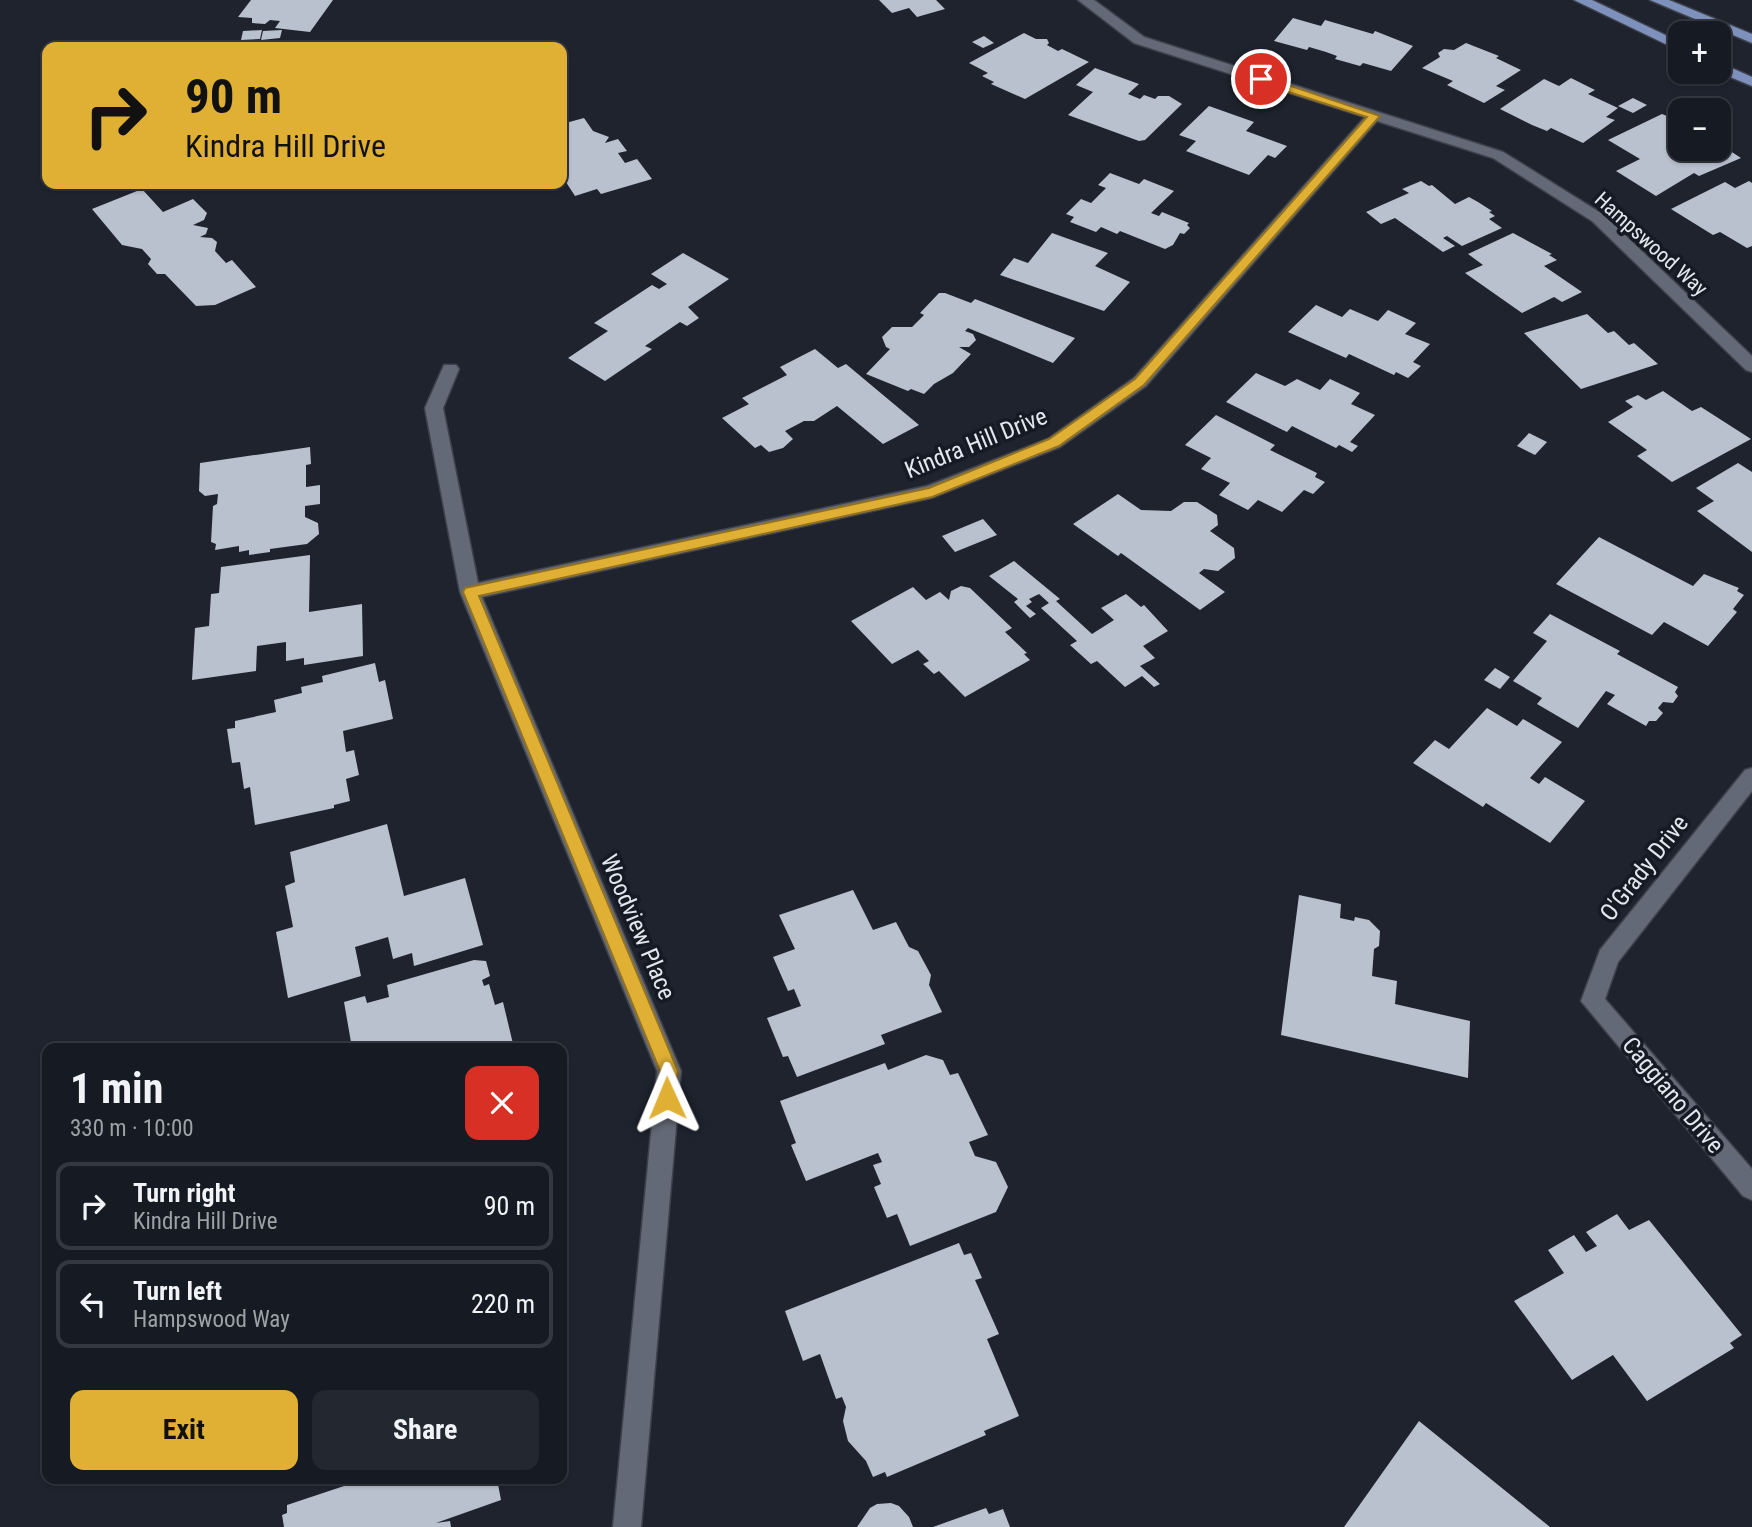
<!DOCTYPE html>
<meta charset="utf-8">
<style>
body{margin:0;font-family:"Roboto Condensed",sans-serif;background:#23272f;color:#f1f3f6;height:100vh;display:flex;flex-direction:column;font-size:26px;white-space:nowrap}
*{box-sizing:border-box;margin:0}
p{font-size:23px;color:#9ea1a5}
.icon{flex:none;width:38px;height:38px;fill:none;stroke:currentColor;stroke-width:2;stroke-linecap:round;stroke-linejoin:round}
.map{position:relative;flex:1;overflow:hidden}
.panel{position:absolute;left:42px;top:1043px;width:525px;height:441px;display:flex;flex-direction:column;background:#161a22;border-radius:14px;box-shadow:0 2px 5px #0004,0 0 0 2px #353840}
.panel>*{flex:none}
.hud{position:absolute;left:42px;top:42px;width:525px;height:147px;border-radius:14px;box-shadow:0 2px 5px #0004,0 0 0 2px #353840;background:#e0b034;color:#111;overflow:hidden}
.fabs{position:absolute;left:1668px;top:21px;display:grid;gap:14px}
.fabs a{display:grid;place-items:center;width:63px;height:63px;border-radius:14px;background:#161a22;box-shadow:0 2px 5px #0004,0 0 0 2px #353840;font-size:35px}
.pin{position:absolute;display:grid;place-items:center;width:60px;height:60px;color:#fff;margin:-30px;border:4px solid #fff;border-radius:50%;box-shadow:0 2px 7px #0007}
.me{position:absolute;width:77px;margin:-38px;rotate:359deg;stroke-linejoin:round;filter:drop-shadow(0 0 5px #0008)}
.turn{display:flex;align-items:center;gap:24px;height:147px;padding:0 28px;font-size:32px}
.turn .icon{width:91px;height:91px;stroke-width:2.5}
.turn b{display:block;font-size:49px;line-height:60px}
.round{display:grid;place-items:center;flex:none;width:74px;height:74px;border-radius:14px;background:#23272f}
.headline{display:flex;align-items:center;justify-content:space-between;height:119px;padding:0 28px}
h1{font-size:42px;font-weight:700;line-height:52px}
.primary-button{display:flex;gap:14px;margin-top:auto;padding:14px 28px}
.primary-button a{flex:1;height:80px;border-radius:14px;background:#e0b034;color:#111;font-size:28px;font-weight:700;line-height:80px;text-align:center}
.primary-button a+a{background:#23272f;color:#f1f3f6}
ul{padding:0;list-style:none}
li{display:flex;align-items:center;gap:21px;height:88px;margin:0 14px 10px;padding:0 14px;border:4px solid #353840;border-radius:14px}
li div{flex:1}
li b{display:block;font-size:26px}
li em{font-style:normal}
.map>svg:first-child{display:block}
.building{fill:#b9c0ce}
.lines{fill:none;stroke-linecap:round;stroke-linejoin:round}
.street-casing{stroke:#3d414a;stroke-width:3}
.primary-casing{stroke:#3d414a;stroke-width:3}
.street{fill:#636976;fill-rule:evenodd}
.primary{fill:#7e91bc;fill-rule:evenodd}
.route{fill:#e0b034;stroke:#927222;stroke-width:2}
.labels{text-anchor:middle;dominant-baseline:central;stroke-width:7;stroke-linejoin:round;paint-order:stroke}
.far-street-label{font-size:21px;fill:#e4e7ef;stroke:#151a24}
.street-label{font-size:24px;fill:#e4e7ef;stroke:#151a24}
</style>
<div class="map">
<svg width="1752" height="1527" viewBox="0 0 1752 1527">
<rect width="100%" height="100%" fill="#1e232e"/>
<path class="building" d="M251,0H333L310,32L275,28L280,21L270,20L265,24L252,23V18L238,17Z
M879,0H936L945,9L917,17L909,8L892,13Z
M1293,18L1321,26L1325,20L1373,34L1375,31L1413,46L1391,71L1363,63L1360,66L1335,59L1337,56L1326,52L1309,47L1307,50L1274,41Z
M262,30L260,39L241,40L243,31Z
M282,30L280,38L261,40L263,31Z
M1024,33L1036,39H1047L1049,43L1047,45L1058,51L1062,49L1089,62L1025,99L991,84L994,82L982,76L988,73L969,63Z
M984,36L994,43L983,48L972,42Z
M258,41L257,47H231L232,43Z
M1466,43L1499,56L1496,58L1521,70L1496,86L1505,90L1484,103L1447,85L1453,81L1422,68L1440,57L1438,53L1444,49L1454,50Z
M1095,68L1139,84L1128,94L1140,99L1144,95L1155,99L1158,96H1169L1182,104L1145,140L1139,141L1068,115L1093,92L1076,85Z
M1571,78L1595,90L1588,94L1618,108L1606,117L1615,120L1583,143L1551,128L1547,131L1532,125L1500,109L1544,79L1559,86Z
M1633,98L1647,105L1633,113L1618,106Z
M1209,106L1254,122L1246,131L1287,146L1275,158L1268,155L1249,175L1186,151L1196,141L1179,135Z
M1676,112L1680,114V149H1718V143L1741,158L1699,176L1694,173L1656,196L1616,171L1640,159L1608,140L1662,114L1667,116Z
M584,118L593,131L609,137L605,143L618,139L627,151L618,153L625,163L637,159L652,179L601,194L597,189L575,196L562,176V124Z
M1110,173L1139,184L1144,179L1174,191L1151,213L1159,216L1162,212L1189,223L1187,225L1190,228L1184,234L1180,233L1173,245L1165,249L1120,231L1117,234L1101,227L1096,232L1070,222L1074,217L1066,214L1081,199L1091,203L1106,188L1098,185Z
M1421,181L1429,186L1432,185L1455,204L1469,197L1478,202L1492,211L1489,212L1495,216L1489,219L1502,228L1462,246L1447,236L1443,238L1455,246L1443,252L1395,218L1381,224L1366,212L1409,193L1402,189Z
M1749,181L1752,183V246L1747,248L1720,232L1713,235L1671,209L1725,182L1735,188Z
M142,189L163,212L193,199L207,213L204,220L193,225L208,228L206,234L200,237L212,238L217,242L215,251L226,263L232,260L256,287L215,305L196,306L165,274H157L148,264L151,259L142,249L122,245L92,209Z
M1052,233L1108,253L1095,266L1130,282L1104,311L1000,275L1014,258L1028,263Z
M1513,233L1552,254L1549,255L1557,260L1544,266L1582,292L1562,302L1554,297L1522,313L1465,273L1483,265L1468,254Z
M683,253L729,279L688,307L699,318L687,326L680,322L645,346L652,349L605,381L568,358L608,331L594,323L652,285L659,289L667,284L651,274Z
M939,293H945L971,303L975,299L1075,338L1053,363L968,328L965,331L973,334L976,340L969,347H959L971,354L953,373L934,384L924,394L911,389L908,391L866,374L890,349L886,347L882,337L892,327H912L924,315L920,313Z
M1316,305L1342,317L1350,309L1378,321L1388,310L1416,323L1405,334L1430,344L1413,362L1421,366L1408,378L1396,372L1394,375L1349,354L1346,358L1288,332Z
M1587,314L1608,333L1614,331L1629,345L1634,343L1658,364L1581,389L1524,333Z
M815,349L838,368L846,364L919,425L883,444L837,406L814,421H804L785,431L793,439L783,448L769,452L761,445L755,448L722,418L749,404L742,398L787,375L780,367Z
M1256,373L1285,386L1297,379L1320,390L1330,379L1360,393L1351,404L1375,415L1350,442L1358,446L1352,452L1339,445L1336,448L1292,426L1287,432L1226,402Z
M1663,391L1692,411L1701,407L1751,439L1672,482L1637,456L1647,450L1608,422L1633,407L1625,401L1638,395L1646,400Z
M1216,415L1275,445L1270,450L1317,473L1315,477L1325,482L1313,494L1304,490L1282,512L1258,500L1248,510L1219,495L1230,483L1201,469L1211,458L1185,445Z
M1529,433L1547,442L1535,455L1517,446Z
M310,447L311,464L306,465V487L320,485V504L305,506V517L318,523L319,534L307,544L270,549V552L249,555V550L239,552V546L215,550L216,544L211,542L213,506L217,504L218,494L205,496L199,491L200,463Z
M1738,463L1752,472V552L1697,511L1714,501L1696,488Z
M1118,494L1141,510L1171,511L1184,502H1197L1217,515L1218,525L1210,531L1234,548L1235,558L1218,571L1204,569L1199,573L1225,592L1200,610L1121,553L1118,556L1073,524Z
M983,519L997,535L955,552L942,536Z
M1599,537L1693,586L1704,574L1739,588L1737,591L1744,595L1733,609L1737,612L1708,646L1664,622L1652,635L1556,584Z
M310,555L309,612L362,604L363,656L304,665V658L286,661V642L257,646L256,671L192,680L195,628L209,626L211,594L219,593L221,567Z
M1014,561L1060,599L1056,601L1092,634L1114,620L1101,608L1126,594L1141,607L1144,605L1168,631L1143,646L1155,658L1140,666L1160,684L1154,687L1142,676L1125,687L1097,661L1091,664L1070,645L1077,641L1041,608L1049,603L1039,594L1029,599L1032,602L1026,606L1036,614L1030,618L1014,602L1018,599L989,576Z
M961,586L970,588L1012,628L1005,632L1027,653L1024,654L1030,660L965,697L939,671L934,674L923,664L929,661L918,650L892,664L851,621L913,587L926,600L940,592L949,600L951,591Z
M1550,614L1620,651L1617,654L1678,687L1675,692L1678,696L1673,703L1663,702L1658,708L1663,713L1656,721H1649L1646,726L1607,704L1615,695L1606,691L1578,728L1537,704L1542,698L1513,681L1547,641L1533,633Z
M375,663L379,682L385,680L393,719L343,731L346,752L354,750L359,775L346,779L350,801L334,805V808L255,825L250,787L244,789L240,762L232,763L227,729L235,728V721L276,712L274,700L302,693L301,687L323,682L322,676Z
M1495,668L1510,677L1500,689L1484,680Z
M1487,708L1517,726L1523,719L1562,742L1530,778L1539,784L1545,777L1585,801L1550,843L1486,803L1483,807L1413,763L1435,740L1449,749Z
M387,824L404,896L465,878L483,945L414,966L412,953L393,959L388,937L355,947L361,976L288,998L276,932L293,927L285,886L295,882L290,852Z
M853,890L873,930L896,922L909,947L918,951L931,975L929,985L942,1012L881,1035L885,1044L797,1077L788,1056L783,1057L767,1018L801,1006L794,989L788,991L773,957L795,949L779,915Z
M1299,895L1341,904L1340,918L1354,921L1355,917L1369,920L1380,931L1379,946L1374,949L1372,976L1397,981L1395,1004L1470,1021L1468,1078L1281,1035Z
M474,960L486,961L490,976L482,980L484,986L489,984L495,1005L503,1002L514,1048H352L344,1002L365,996L367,1003L389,997L387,985Z
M926,1055L943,1060L950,1075L958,1073L988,1135L969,1142L975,1156L996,1162L1008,1187L996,1212L910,1246L897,1214L887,1218L874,1187L881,1184L873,1165L882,1162L878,1153L806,1181L791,1145L796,1143L780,1101L885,1063L888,1070Z
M1617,1214L1629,1230L1649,1220L1742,1335L1730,1343L1734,1348L1647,1401L1613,1355L1572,1380L1514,1301L1564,1273L1548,1250L1574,1235L1586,1252L1597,1246L1586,1232Z
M959,1243L964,1255L971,1253L982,1278L975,1280L999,1334L987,1339L1019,1416L984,1431L986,1435L887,1477L885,1472L873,1477L866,1461L848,1441L843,1421L846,1407L842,1397L836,1399L820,1354L803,1361L785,1311Z
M1419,1421L1550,1527H1344Z
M343,1479H497L501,1500L436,1523L450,1521L451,1527H284L282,1515L287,1513V1505L344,1486Z
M891,1503L899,1506L909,1517L913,1527H857L870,1508L877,1504Z
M986,1508L989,1514L1003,1509L1010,1527H933Z"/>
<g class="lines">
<defs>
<path id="street" d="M1078,0H1094L1144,37L1503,152L1604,215L1752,356V372L1746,370L1592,221L1493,158L1377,121L1146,386L1060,447L931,498L482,597L681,1071L641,1527H613L657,1071L460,592L425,408L444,365H456L459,369L443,408L478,583L927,486L1048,439L1134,378L1365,117L1134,43Z
M1752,768V791L1618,962L1605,999L1752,1169V1200L1743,1196L1581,1001L1600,950L1745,770Z"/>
<path id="primary" d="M1574,0H1592L1680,42V51Z
M1650,0H1669L1752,34V43Z
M1718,62L1752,77V86L1718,72Z"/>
</defs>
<use href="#street" class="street-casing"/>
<use href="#primary" class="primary-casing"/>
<use href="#street" class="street"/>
<use href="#primary" class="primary"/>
</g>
<path class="route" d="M1261,76L1380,116L1144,385L1059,446L932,497L479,596L678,1071L673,1104L667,1106L660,1104L658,1098L660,1071L463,592L465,588L929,488L1049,439L1135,379L1367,117L1257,82L1255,79Z"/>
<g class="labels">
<g class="far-street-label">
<text transform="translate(1651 244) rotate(42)">Hampswood Way</text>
</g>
<g class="street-label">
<text transform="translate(976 443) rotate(-22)">Kindra Hill Drive</text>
<text transform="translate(1644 868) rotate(-52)">O'Grady Drive</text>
<text transform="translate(638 927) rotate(67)">Woodview Place</text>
<text transform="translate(1673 1095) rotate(50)">Caggiano Drive</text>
</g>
</g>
</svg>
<div class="fabs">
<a>+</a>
<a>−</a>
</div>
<div class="pin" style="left:1261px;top:79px;background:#d93025"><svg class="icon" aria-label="arrive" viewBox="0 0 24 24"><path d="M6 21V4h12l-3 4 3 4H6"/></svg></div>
<svg class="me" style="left:667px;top:1098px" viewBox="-20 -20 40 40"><path d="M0-17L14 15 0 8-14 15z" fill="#e0b034" stroke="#fff" stroke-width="4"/></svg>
<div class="hud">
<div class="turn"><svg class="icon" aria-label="right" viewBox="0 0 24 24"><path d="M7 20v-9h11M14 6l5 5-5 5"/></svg><div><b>90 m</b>Kindra Hill Drive</div></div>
</div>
<section class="panel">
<div class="headline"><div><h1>1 min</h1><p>330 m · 10:00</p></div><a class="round" style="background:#d93025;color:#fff"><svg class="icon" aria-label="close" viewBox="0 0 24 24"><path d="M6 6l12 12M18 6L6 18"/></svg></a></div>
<ul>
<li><svg class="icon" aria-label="right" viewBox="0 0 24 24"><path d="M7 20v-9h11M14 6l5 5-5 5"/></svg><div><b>Turn right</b><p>Kindra Hill Drive</p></div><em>90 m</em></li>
<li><svg class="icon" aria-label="left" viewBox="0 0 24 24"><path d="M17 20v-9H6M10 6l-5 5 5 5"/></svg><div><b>Turn left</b><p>Hampswood Way</p></div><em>220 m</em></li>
</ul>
<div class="primary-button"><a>Exit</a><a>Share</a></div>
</section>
</div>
